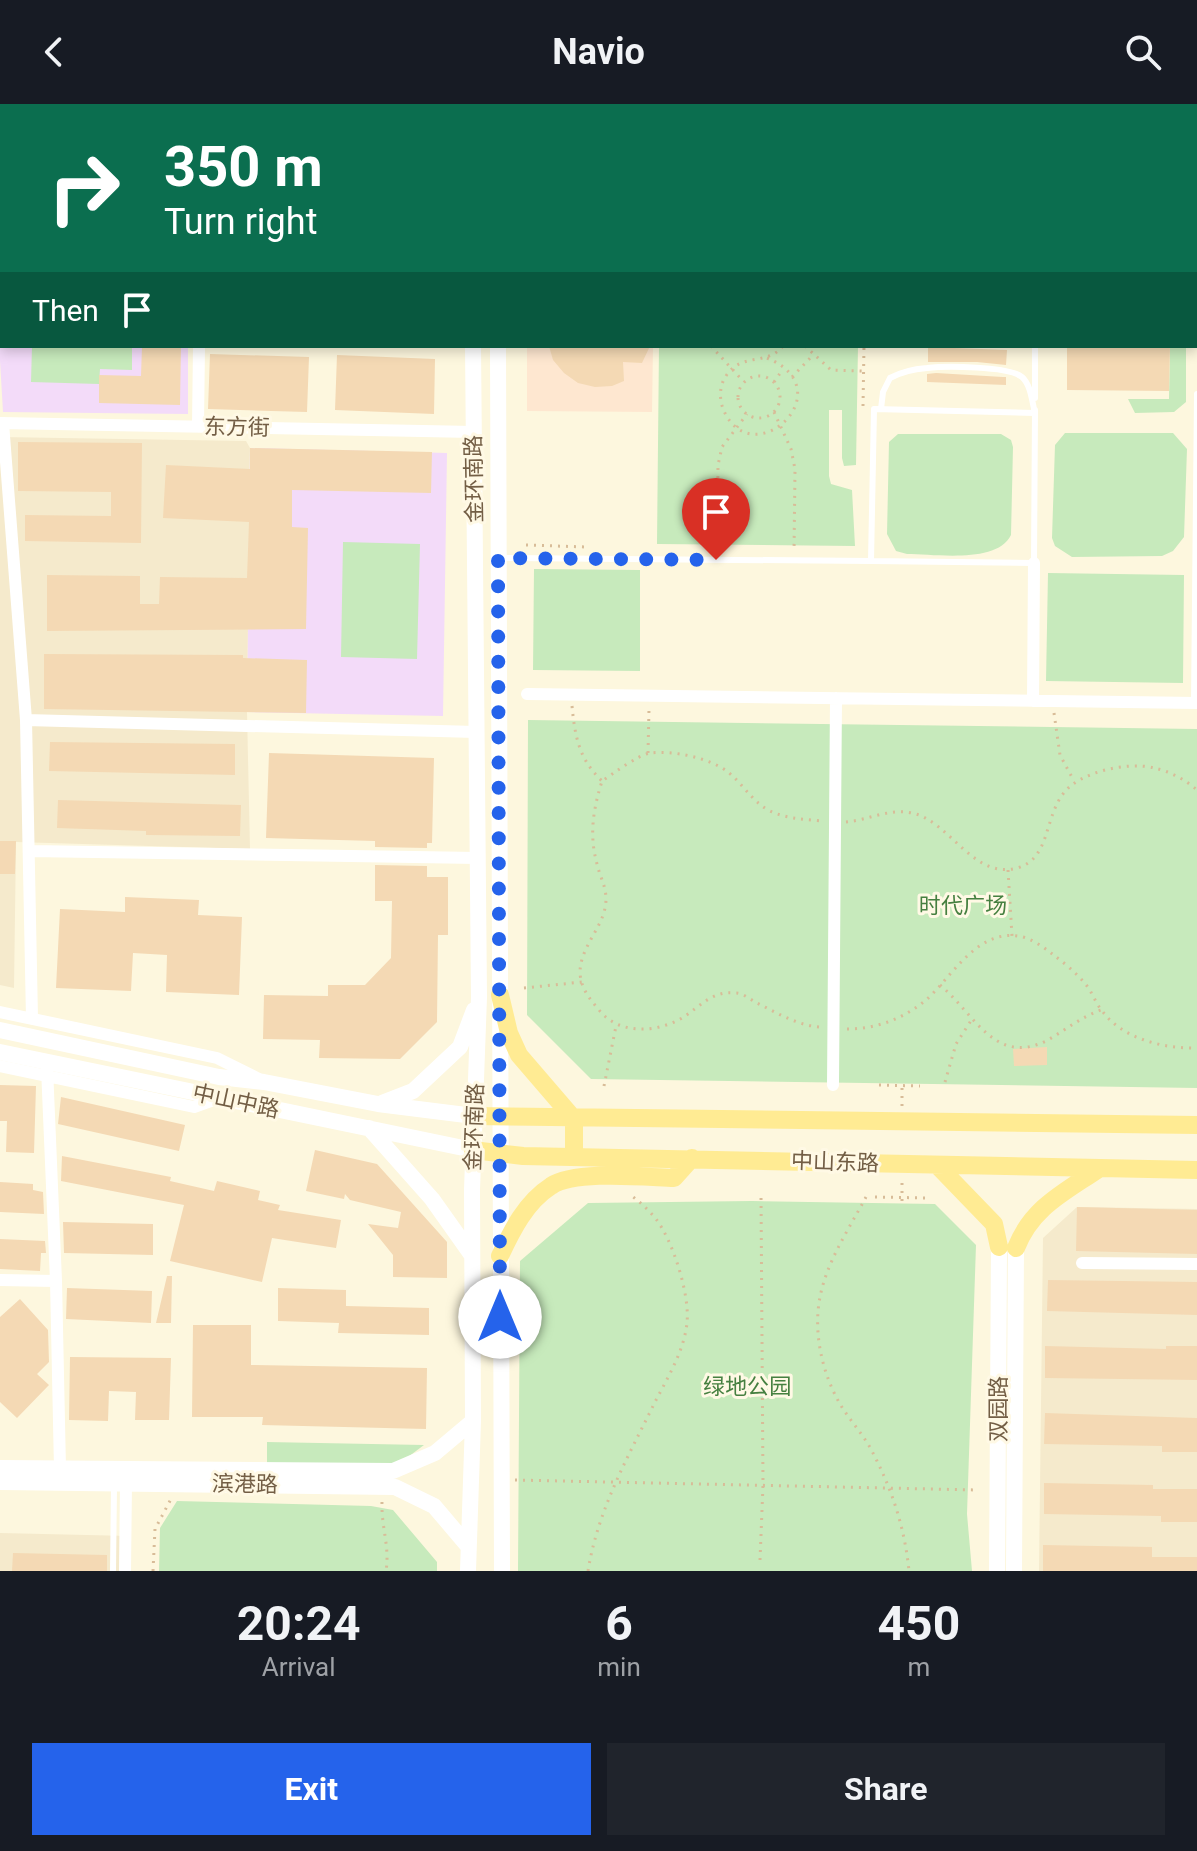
<!DOCTYPE html>
<meta charset="utf-8">
<style>
body{margin:0;font-family:Roboto,"Noto Sans SC",sans-serif;background:#20242c;color:#f1f3f6;height:100vh;display:flex;flex-direction:column;font-size:30px;white-space:nowrap}
*{box-sizing:border-box;margin:0}
p{font-size:26px;color:#9ea1a6}
.icon{flex:none;width:44px;height:44px;fill:none;stroke:currentColor;stroke-width:2;stroke-linecap:round;stroke-linejoin:round}
.map{position:relative;height:1467px;overflow:hidden}
.side{display:flex;flex-direction:column;background:#171b24;flex:1}
.side>*{flex:none}
.guide{position:absolute;left:0px;top:0px;width:1198px;height:244px;box-shadow:0 4px 12px #0003;background:#0b6e4f;color:#fff;overflow:hidden}
.pin{position:absolute;display:grid;place-items:center;width:68px;height:68px;color:#fff;margin:-82px -34px;border-radius:50% 50% 50% 0;rotate:-45deg;box-shadow:0 0 8px #0007}
.pin .icon{rotate:45deg}
.me{position:absolute;width:88px;margin:-44px;rotate:0deg;stroke-linejoin:round;filter:drop-shadow(0 0 6px #0008)}
.turn{display:flex;align-items:center;gap:28px;height:168px;padding:0 32px;font-size:36px}
.turn .icon{width:104px;height:104px;stroke-width:2.5}
.turn b{display:block;font-size:56px;line-height:68px}
.then{display:flex;align-items:center;height:76px;padding:0 32px;background:#0003;gap:16px;font-size:30px}
.eta{display:flex;justify-content:space-evenly;align-items:center;height:136px;text-align:center}
.eta b{font-size:48px;font-weight:700;line-height:56px}
.cta{display:flex;gap:16px;margin-top:auto;padding:16px 32px}
.cta a{flex:1;height:92px;border-radius:0px;background:#2563eb;color:#fff;font-size:32px;font-weight:700;line-height:92px;text-align:center}
.cta a+a{background:#20242c;color:#f1f3f6}
header{display:flex;justify-content:space-between;align-items:center;height:104px;padding:0 32px;background:#171b24;font-size:36px;font-weight:700}
.map>svg:first-child{display:block}
.residential{fill:#f5eacc}
.commercial{fill:#fee7d0}
.education{fill:#f3dbf9}
.green{fill:#c7eabc}
.building{fill:#f4d9b4}
.lines{fill:none;stroke-linecap:round;stroke-linejoin:round}
.path{stroke:#d8bc98;stroke-width:3;stroke-dasharray:2 6;stroke-linecap:butt}
.lane{stroke:#fff;stroke-width:6}
.street{stroke:#fff;stroke-width:12}
.secondary{stroke:#fff;stroke-width:16}
.primary{stroke:#ffeb93;stroke-width:18}
.route{stroke:#2563eb;stroke-width:14;stroke-dasharray:0 25.2}
.labels{text-anchor:middle;dominant-baseline:central;stroke-width:6;stroke-linejoin:round;paint-order:stroke}
.street-label{font-size:22px;fill:#735e45;stroke:#fff9e5}
.park-label{font-size:22px;fill:#468040;stroke:#fff9e5}
</style>
<header><svg class="icon" aria-label="back" viewBox="0 0 24 24"><path d="M15 5l-7 7 7 7"/></svg>Navio<svg class="icon" aria-label="search" viewBox="0 0 24 24"><circle cx="10" cy="10" r="6"/><path d="M15 15l6 6"/></svg></header>
<div class="map">
<svg width="1197" height="1467" viewBox="0 0 1197 1467">
<rect width="100%" height="100%" fill="#fdf7de"/>
<path class="residential" d="M0,333L246,337L250,344L247,608L250,745L16,738L14,884L0,881Z
M1077,1103L1197,1105V1467H1039L1043,1134Z
M0,1429L130,1432L129,1467H0Z"/>
<path class="commercial" d="M527,242H653L652,308L527,307Z"/>
<path class="education" d="M0,165L2,242H188V310L3,308L0,257Z
M250,344L447,349L443,612L247,608Z"/>
<path class="green" d="M32,242H132V266L100,265L99,280L31,278Z
M659,242H858L856,361L844,362L842,354V306H829V372L831,380L852,386L855,442L657,440Z
M1170,242H1186V298L1174,308L1135,309L1128,295H1169Z
M1065,329H1173L1187,345L1184,433L1173,447L1162,452L1072,453L1055,442L1052,434L1055,341Z
M898,330H1001L1011,336L1013,343L1011,431C997,460 935,450 907,450L896,447L887,430L889,338Z
M343,438L420,440L417,555L341,553Z
M534,465L640,466V567L533,566Z
M1048,469L1184,471L1183,579L1046,577Z
M528,616L1197,625V984L591,975L527,911Z
M752,1097L935,1100L976,1141L967,1410L972,1467H518L520,1157L588,1099Z
M267,1338L424,1341L404,1356L390,1362L267,1359Z
M177,1397L371,1402L393,1406L437,1458V1467H159L160,1424Z"/>
<path class="building" d="M142,242H181L180,301L99,299V271L141,272Z
M549,242H650L642,259L623,258L624,277L612,282L595,283L578,279L564,269L553,256Z
M1067,242H1170L1169,287L1067,286Z
M928,243L1007,246L1006,261L977,258H928Z
M210,250L309,253L307,308L208,305Z
M337,251L435,255L434,310L335,306Z
M936,269L1003,273H1006V281L927,278V270Z
M18,338L142,339L141,439L25,437V411L111,412V388L18,387Z
M250,344L432,348L431,389L292,386V423L308,424L306,525L47,527V471L140,472V500H159L160,473L247,474L249,418L163,414L166,361L250,365Z
M44,550L243,551V554L307,556L306,609L44,605Z
M50,638L235,640V671L49,667Z
M269,649L434,654L432,739H427V744L375,743V737L266,734Z
M58,696L241,701L240,732L146,731V727L57,724Z
M0,737H16L15,770H0Z
M375,761L427,762V773H448V831H438L437,918L400,955L319,954L320,936L263,935L264,891L328,892V881H365L391,854L392,797H375Z
M125,793L199,796L198,811L242,813L239,891L166,888L167,851L133,849L131,887L56,884L60,805L125,808Z
M1047,943V961L1014,962L1013,945Z
M0,981L36,982L34,1049L6,1048L7,1017H0Z
M61,993L185,1021L179,1047L58,1020Z
M315,1046L377,1060L447,1138V1174L393,1173V1151L368,1120L398,1124L401,1108L350,1096L345,1090L344,1095L306,1087Z
M62,1052L171,1073L170,1077L214,1087L217,1077L260,1087L258,1096L280,1101L278,1106L341,1116L336,1144L272,1134L262,1178L170,1157L184,1101L61,1077Z
M0,1078L33,1080V1086L43,1088L44,1110L0,1108Z
M1077,1103L1197,1106V1150L1076,1147Z
M63,1118L153,1120V1151L64,1149Z
M0,1135L45,1137L46,1149H41L40,1167L0,1165Z
M167,1172H172L171,1219H156Z
M1048,1176L1197,1178V1211L1047,1207Z
M67,1184L152,1187L151,1219L66,1215Z
M278,1184L346,1186V1202L429,1204V1231L338,1229L339,1219L278,1217Z
M20,1195L48,1226L49,1258L37,1270L49,1281L17,1314L0,1298V1213Z
M193,1221H251V1261L427,1264L426,1325L262,1321L263,1313H192Z
M1045,1242L1166,1245V1242H1197V1276L1045,1274Z
M70,1253L171,1254L169,1316H135L136,1288L109,1287L108,1317L69,1316Z
M1045,1309L1197,1314V1348H1162V1342L1044,1340Z
M1044,1379L1153,1381V1385H1197V1418H1161V1412L1044,1410Z
M1043,1441L1152,1443V1453H1197V1467H1043Z
M13,1449L107,1451V1467H12Z"/>
<g class="lines">
<path class="path" d="M711,242L743,277
M805,242L831,266L863,267
M767,254C845,286 753,371 724,307C719,296 719,282 726,272C741,248 768,262 783,242
M738 293a21 21 0 1 1 42 0a21 21 0 1 1-42 0Z
M792,273L814,250
M774,278L783,265
M863,302L864,242
M774,308L791,345L795,365L794,447
M526,441L586,443
M717,446L718,361L722,343L747,310
M572,602C575,633 579,655 602,677
M1054,609L1060,651L1074,677
M648,649L649,605
M846,718C868,716 890,704 912,709C950,717 973,776 1017,764C1050,755 1044,715 1063,690C1078,668 1129,657 1154,664C1169,667 1186,676 1197,686
M1008,766L1012,832
M940,881C974,909 994,962 1046,937C1064,927 1081,913 1101,906
M524,884L582,878
M819,923C797,921 777,909 757,899C751,896 743,889 736,889C712,886 700,903 682,914C656,929 619,931 599,906C590,895 581,885 580,869C580,841 606,822 606,795C606,782 600,773 597,760C589,731 593,706 602,677C614,669 638,651 650,649C673,646 710,654 728,668C743,680 751,696 768,706C786,715 803,715 822,717
M847,925C876,925 903,915 926,896C952,873 976,826 1018,832C1029,833 1042,842 1051,849C1063,858 1077,869 1087,882C1093,890 1096,900 1103,908C1123,935 1165,945 1197,944
M945,978L956,940L972,915
M879,981L920,982
M604,982L616,922
M902,1002V978
M866,1093C849,1125 827,1157 820,1193C813,1228 822,1269 840,1300C850,1317 865,1332 874,1351C893,1388 905,1426 909,1467
M875,1093L928,1094
M902,1097V1074
M515,1376L977,1386
M382,1398C381,1422 390,1443 386,1467
M760,1456L763,1381L761,1091
M153,1467L155,1425L171,1395
M588,1467C598,1405 628,1353 655,1298C668,1273 684,1247 687,1219C690,1191 673,1137 656,1115C648,1105 639,1097 629,1090"/>
<path class="lane" d="M766,2V0
M1038,2V0
M1035,294V242
M502,454L871,457L874,305L1035,309C1032,298 1031,281 1022,273C1009,262 945,262 927,264C914,265 901,268 890,274L883,288L881,305
M871,457L1034,459L1035,306
M1194,599L1197,290
M113,1467L114,1383"/>
<path class="street" d="M200,2V0
M0,9H2
M1196,47H1197
M0,319L474,328
M3,319L26,616
M198,322L199,242
M527,590L1197,599
M1033,597L1034,459
M30,747L478,754
M0,908L217,954L259,975
M32,914L26,616L476,628
M0,962L194,1003L219,994
M47,964L56,1177
M833,981L836,594
M1082,1159L1197,1160
M0,1176L56,1177L60,1365
M125,1467L126,1378"/>
<path class="secondary" d="M471,0V2
M497,0V2
M498,242L502,1467
M0,926L219,973L264,978L378,1000L474,1012
M0,948L473,1046
M382,999L413,987L460,943L474,906
M369,1024L432,1095L471,1150
M0,1364L393,1367L435,1349L473,1317
M0,1378L395,1383L434,1402L468,1442
M468,1467L473,1317L472,1086L479,893L473,242
M997,1467L999,1143
M1014,1467L1016,1144"/>
<path class="primary" d="M500,891L509,929L519,951L574,1015V1053
M474,1012L1197,1021
M473,1046L523,1052L1197,1066
M938,1062L994,1120L999,1143
M1016,1144C1032,1103 1065,1088 1100,1064
M500,1152C512,1126 526,1098 551,1082C574,1066 645,1073 674,1074L692,1054"/>
</g>
<g class="lines">
<path class="route" d="M500,1213L498,454L716,456"/>
</g>
<g class="labels">
<g class="street-label">
<text transform="translate(237 323) rotate(1)">东方街</text>
<text transform="translate(474 375) rotate(-91)">金环南路</text>
<text transform="translate(236 997) rotate(12)">中山中路</text>
<text transform="translate(474 1023) rotate(-88)">金环南路</text>
<text transform="translate(835 1058) rotate(2)">中山东路</text>
<text transform="translate(998 1305) rotate(-90)">双园路</text>
<text transform="translate(245 1380) rotate(1)">滨港路</text>
</g>
<g class="park-label">
<text x="963" y="801">时代广场</text>
<text x="747" y="1282">绿地公园</text>
</g>
</g>
</svg>
<div class="pin" style="left:716px;top:456px;background:#d93025"><svg class="icon" aria-label="arrive" viewBox="0 0 24 24"><path d="M6 21V4h12l-3 4 3 4H6"/></svg></div>
<svg class="me" style="left:500px;top:1213px" viewBox="-20 -20 40 40"><circle r="19" fill="#fff"/><path d="M0-13L10 11 0 6-10 11z" fill="#2563eb"/></svg>
<div class="guide">
<div class="turn"><svg class="icon" aria-label="right" viewBox="0 0 24 24"><path d="M7 20v-9h11M14 6l5 5-5 5"/></svg><div><b>350 m</b>Turn right</div></div>
<div class="then">Then<svg class="icon" aria-label="arrive" viewBox="0 0 24 24"><path d="M6 21V4h12l-3 4 3 4H6"/></svg></div>
</div>
</div>
<section class="side">
<div class="eta">
<div><b>20:24</b><p>Arrival</p></div>
<div><b>6</b><p>min</p></div>
<div><b>450</b><p>m</p></div>
</div>
<div class="cta"><a>Exit</a><a>Share</a></div>
</section>
